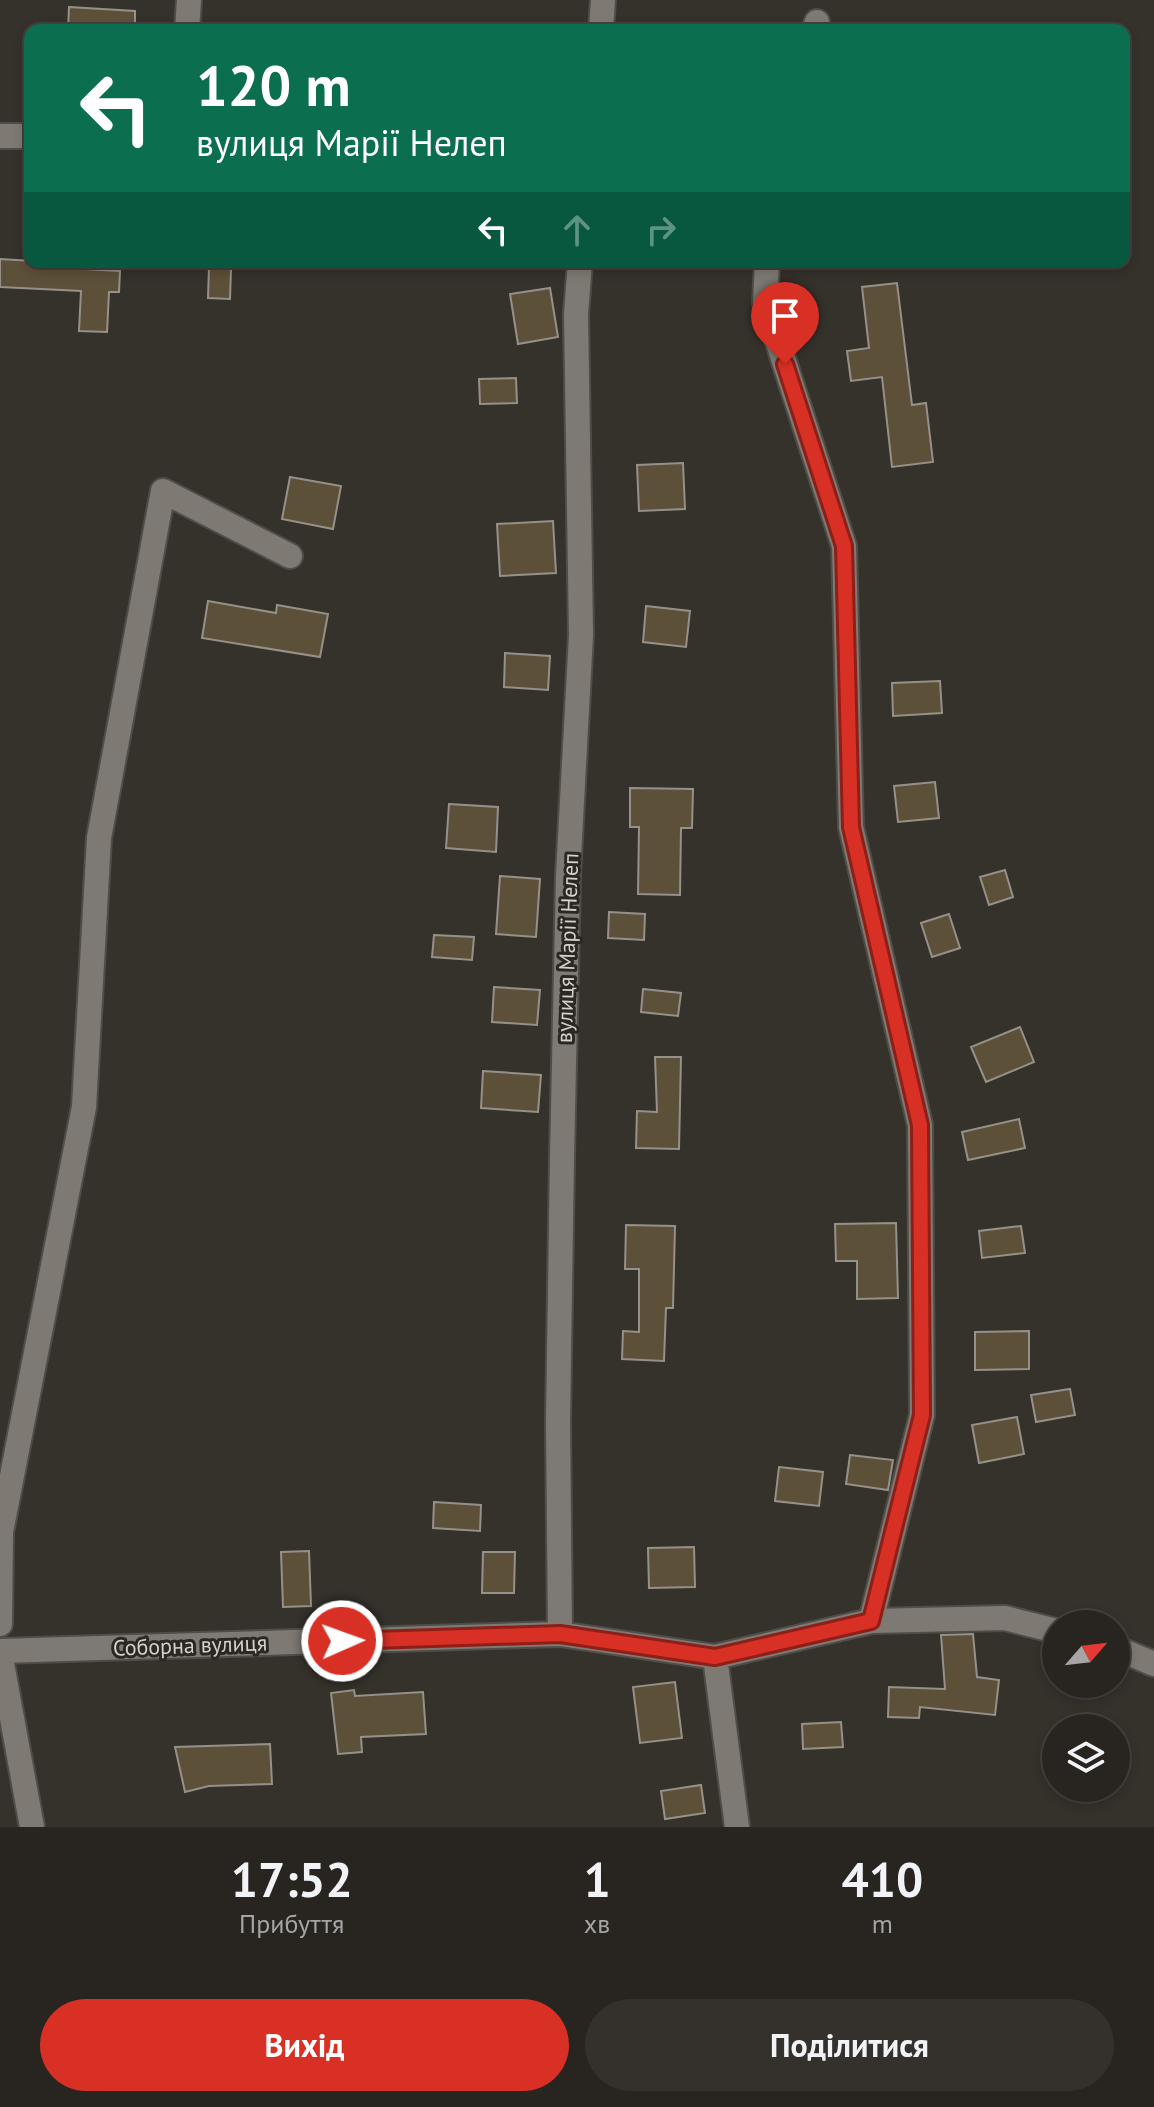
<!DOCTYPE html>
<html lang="uk">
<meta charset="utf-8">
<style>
body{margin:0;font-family:"PT Sans",sans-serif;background:#34312d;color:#f1f3f6;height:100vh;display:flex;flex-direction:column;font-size:30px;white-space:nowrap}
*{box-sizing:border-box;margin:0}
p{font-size:26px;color:#a5a5a5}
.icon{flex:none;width:44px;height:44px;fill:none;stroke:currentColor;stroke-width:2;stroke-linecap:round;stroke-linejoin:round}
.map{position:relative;height:1827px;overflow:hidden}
.sheet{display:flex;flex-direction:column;background:#282520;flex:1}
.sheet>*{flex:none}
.hud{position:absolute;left:24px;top:24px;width:1106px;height:244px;border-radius:16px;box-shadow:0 4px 12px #0003,0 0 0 2px #44423e;background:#0b6e4f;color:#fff;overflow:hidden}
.needle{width:52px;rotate:62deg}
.tools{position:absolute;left:1042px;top:1610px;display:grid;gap:16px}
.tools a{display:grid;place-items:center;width:88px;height:88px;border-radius:50%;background:#282520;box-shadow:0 4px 12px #0003,0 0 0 2px #44423e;font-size:40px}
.pin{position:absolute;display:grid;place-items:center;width:68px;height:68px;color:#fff;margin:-82px -34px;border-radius:50% 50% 50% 0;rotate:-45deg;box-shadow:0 0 8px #0007}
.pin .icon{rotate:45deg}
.me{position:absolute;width:88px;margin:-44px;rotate:88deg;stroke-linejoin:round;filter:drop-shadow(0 0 6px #0008)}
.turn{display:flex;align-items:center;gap:28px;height:168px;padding:0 40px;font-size:36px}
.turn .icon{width:104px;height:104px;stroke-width:2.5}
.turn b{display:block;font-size:56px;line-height:68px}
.lanes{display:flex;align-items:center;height:76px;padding:0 40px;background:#0003;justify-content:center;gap:40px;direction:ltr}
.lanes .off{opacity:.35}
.eta{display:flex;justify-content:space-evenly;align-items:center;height:136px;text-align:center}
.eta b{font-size:48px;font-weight:700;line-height:56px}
.cta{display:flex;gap:16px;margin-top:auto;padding:16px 40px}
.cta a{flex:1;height:92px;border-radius:48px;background:#d93025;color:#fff;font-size:32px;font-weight:700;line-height:92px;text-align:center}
.cta a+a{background:#34312d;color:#f1f3f6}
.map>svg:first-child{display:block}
.building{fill:#5d5038;stroke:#95918a;stroke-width:2}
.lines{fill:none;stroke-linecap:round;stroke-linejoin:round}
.street-casing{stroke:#4f4d48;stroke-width:28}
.street{stroke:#7e7a73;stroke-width:24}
.route-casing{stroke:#8d1f18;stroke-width:20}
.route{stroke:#d93025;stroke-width:14}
.labels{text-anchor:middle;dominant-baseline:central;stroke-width:6;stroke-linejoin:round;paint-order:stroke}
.street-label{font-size:22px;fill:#d3d1cd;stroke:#2b2721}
</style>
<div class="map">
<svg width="1154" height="1827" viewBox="0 0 1154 1827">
<rect width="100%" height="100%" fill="#35312b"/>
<path class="building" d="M69,7L135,11V30H68Z
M0,259L50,262V267L120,271L119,292H109L107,332L79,331L81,291L0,287Z
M209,267L231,269L230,299L208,298Z
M897,283L912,405L926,403L933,462L892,467L882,377L851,381L847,351L869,348L862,287Z
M550,288L558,337L518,344L510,294Z
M516,378L517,403L480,404L479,379Z
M683,463L685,509L639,511L637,465Z
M290,477L341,486L333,529L282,519Z
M553,521L556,573L500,576L497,524Z
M208,601L276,613L277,605L328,614L320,657L202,638Z
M646,606L690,611L686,647L643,642Z
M505,653L550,656L548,690L504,687Z
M940,681L942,713L893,716L892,683Z
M935,782L939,818L898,822L894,786Z
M630,788L693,789L692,828H681L680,895L638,894L639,827H630Z
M449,804L498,807L496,852L446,848Z
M1005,870L1013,897L989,905L980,877Z
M500,876L540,879L536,937L496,934Z
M609,912L645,914L644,940L608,938Z
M949,914L960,948L932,957L921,923Z
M434,935L474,937L472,960L432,957Z
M494,987L540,990L537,1025L492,1022Z
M643,989L681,993L678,1016L641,1012Z
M1020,1027L1034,1062L986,1082L971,1047Z
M655,1057H681L679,1149L636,1148L637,1111L657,1112Z
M483,1071L541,1075L538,1112L481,1108Z
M1019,1119L1025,1148L968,1160L962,1132Z
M896,1223L898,1298L857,1299V1261H836L835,1224Z
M626,1225L675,1226L673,1308H666L664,1361L622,1359L623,1331L639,1332V1269H625Z
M1021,1226L1025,1253L982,1258L979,1231Z
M1029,1331V1369L975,1370V1332Z
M1070,1389L1075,1415L1036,1422L1031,1395Z
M1017,1417L1024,1454L979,1463L972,1425Z
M850,1455L893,1460L888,1490L846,1484Z
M779,1467L823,1472L819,1506L775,1501Z
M434,1502L481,1505L480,1531L433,1528Z
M694,1547L695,1587L649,1588L648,1548Z
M309,1551L311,1606L283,1607L281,1552Z
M483,1552H515L514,1593H482Z
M973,1634L977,1677L999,1680L995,1715L920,1707L919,1718L888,1717L889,1687L945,1689L941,1635Z
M675,1682L682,1738L640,1743L633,1687Z
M354,1690L355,1696L423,1692L426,1734L361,1737L362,1752L338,1754L331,1693Z
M841,1722L843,1747L803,1749L802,1724Z
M270,1744L272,1784L209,1786L185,1792L175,1747Z
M701,1785L705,1813L665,1819L661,1791Z"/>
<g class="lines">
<defs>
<path id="street" d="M187,30L189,0
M601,30L603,0
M814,30L817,22
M0,136H30
M767,262L765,303L844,546L851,827L920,1125L922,1415L871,1621
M0,1624L1,1532L84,1107L99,838L163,491L290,556
M560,1634L558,1422L562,1158L568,875L581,635L576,314L580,262
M1116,1648L1154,1664
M0,1651L560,1634L715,1657L737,1827
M0,1653L32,1827
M715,1657L871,1621L1005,1618L1056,1631"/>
</defs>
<use href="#street" class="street-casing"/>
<use href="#street" class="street"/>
</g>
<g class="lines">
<defs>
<path id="route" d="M342,1641L560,1634L715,1657L871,1621L922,1415L920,1125L851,827L844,546L785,364"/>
</defs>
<use href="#route" class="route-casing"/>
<use href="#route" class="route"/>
</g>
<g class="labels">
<g class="street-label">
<text transform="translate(567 948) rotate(-88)">вулиця Марії Нелеп</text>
<text transform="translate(190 1645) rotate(-2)">Соборна вулиця</text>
</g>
</g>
</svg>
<div class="tools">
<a><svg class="needle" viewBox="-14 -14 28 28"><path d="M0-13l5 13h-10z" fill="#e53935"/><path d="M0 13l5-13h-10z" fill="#a5a5a5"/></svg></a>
<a><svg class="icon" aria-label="layers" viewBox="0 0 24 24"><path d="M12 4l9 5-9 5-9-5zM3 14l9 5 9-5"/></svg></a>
</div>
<div class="pin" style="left:785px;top:364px;background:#d93025"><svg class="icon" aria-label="arrive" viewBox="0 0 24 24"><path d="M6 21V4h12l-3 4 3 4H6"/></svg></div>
<svg class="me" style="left:342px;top:1641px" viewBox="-20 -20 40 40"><circle r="17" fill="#d93025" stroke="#fff" stroke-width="3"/><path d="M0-11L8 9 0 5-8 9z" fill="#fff"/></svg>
<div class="hud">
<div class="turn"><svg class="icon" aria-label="left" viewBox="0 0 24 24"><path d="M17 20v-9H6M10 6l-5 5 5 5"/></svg><div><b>120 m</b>вулиця Марії Нелеп</div></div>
<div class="lanes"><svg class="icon" aria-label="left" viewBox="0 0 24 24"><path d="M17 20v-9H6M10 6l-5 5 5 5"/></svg><svg class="icon off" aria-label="ahead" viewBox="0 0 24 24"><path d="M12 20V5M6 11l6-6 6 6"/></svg><svg class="icon off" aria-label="right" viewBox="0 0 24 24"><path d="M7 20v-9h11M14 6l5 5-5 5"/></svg></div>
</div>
</div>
<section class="sheet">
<div class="eta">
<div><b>17:52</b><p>Прибуття</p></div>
<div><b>1</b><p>хв</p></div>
<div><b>410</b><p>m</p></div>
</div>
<div class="cta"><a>Вихід</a><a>Поділитися</a></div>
</section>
